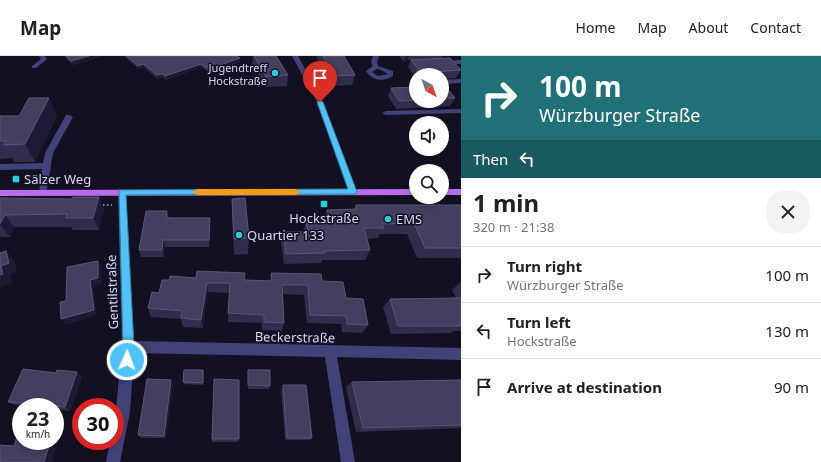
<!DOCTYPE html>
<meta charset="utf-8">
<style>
body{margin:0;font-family:"Noto Sans",sans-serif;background:#f2f2f2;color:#202124;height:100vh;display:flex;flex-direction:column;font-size:15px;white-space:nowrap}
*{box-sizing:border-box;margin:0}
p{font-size:13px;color:#757577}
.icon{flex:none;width:22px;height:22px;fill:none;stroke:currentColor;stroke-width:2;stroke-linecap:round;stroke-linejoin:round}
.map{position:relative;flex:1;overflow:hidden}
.details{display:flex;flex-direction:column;background:#fff;width:360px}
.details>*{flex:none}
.banner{background:#207177;color:#fff;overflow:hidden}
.needle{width:26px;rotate:140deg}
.buttons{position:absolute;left:409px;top:12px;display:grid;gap:8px}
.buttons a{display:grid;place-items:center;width:40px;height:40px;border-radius:50%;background:#fff;box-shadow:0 2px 6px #0003;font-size:20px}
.speed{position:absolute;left:12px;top:342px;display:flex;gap:8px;font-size:20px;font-weight:700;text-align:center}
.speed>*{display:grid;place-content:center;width:52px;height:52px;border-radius:50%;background:#fff;box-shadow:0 2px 6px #0003;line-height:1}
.speed small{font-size:10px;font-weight:400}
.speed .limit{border:6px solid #d22;background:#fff;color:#111}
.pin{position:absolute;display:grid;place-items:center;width:34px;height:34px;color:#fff;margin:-41px -17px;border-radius:50% 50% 50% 0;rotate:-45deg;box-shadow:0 0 4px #0007}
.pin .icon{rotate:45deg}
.me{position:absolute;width:44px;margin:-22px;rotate:2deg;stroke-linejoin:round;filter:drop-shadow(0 0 3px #0008)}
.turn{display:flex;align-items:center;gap:14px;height:84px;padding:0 12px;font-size:18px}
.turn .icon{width:52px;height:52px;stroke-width:2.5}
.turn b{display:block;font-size:28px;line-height:34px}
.then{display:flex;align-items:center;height:38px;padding:0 12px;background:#0003;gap:8px;font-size:15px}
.round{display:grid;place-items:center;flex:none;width:42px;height:42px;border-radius:16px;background:#f2f2f2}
.summary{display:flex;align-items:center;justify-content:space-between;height:68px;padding:0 12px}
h1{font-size:24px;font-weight:700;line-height:30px}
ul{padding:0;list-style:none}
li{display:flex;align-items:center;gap:12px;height:56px;padding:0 12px;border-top:1px solid #e0e0e0}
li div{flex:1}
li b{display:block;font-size:15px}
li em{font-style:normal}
header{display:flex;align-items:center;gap:24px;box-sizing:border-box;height:56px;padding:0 20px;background:#fff;border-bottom:1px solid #e0e0e0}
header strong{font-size:19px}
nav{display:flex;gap:22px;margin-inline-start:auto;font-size:14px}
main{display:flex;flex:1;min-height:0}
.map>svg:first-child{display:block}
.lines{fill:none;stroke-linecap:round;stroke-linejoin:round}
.path{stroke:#3fa59b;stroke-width:2;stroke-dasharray:1.5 2.5;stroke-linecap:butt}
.minor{fill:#42427a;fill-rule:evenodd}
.major{fill:#b66ceb;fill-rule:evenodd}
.wall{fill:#322c4d}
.shaded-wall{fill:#1e1934}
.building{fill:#443e5f;stroke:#5b5678}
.route{fill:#4fc3f7;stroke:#337fa1}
.slow{fill:#f59e0b}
.poi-dot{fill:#1fd2dd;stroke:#131121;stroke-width:1.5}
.labels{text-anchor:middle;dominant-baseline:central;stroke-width:3;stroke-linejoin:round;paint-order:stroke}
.far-poi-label{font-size:11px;fill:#d9d7f9;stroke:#131121;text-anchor:end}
.poi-label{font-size:13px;fill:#d9d7f9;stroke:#131121;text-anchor:start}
.street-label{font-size:13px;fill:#d9d7f9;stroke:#131121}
</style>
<header>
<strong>Map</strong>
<nav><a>Home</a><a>Map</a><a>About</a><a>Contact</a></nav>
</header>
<main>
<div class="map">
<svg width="461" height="406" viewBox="0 0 461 406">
<rect width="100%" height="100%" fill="#131121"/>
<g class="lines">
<path class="path" d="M99,149H112"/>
<path class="minor" d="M39,0H45L47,3L36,12H32V10L41,3Z
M292,0H298L323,46L357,136L356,138L353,139L349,136L317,46Z
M373,0H379L377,6L378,10L393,15V20C383,26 372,25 366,15L373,10L371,6ZM377,13L381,14L388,18L378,20L372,16Z
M461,4V8L441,9L438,7L441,5Z
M461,23V27L442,28V24Z
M461,53V57L386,59L382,57L386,55Z
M66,59H69L73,61L53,97L46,139H40L39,137L42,113L0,114V108L43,107L45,97Z
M122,133L126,136L134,285L461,292V304L337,301L355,406H341L325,301L134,297L130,356L120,406H106L110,385H115V363L122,291L118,136Z"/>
<path class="major" d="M416,133V139L0,140V134Z
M442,133H461V139H442Z"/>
</g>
<path class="wall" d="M64,0H102L73,9Z
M124,0H237L240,6L209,17L202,11L166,24L163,21L158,23L144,11L139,13Z
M253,0H276L288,19L287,30L266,31L252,7Z
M316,0H344L355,19L352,29L330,30Z
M399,0H442L441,3L461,14L456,22L442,23V19H416V23L408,11L411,4H407L404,6Z
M442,26L455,42L450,50L396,53L388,40L391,32L416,31V45H442Z
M0,60H57L35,106H15L12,102L0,103Z
M0,142L104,153L99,174H73L71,171H14L10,181H0Z
M232,143L249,182L248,198L234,199L232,160Z
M356,149H461V204L460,202H417L407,178H380L378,182L367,183L370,194L365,204H322L321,207L284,208L281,186L283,176H303L306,165L323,164L327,154L354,153Z
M167,155L169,162L210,168L209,191H165L164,201H141L139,194Z
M271,217L322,225L346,242L368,269L362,277L342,276L341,268L307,267L304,239L283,238L284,267L282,275L262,274V267L228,266L229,237L208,236L203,272L183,271L181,263L151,261L148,252L159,237L169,224L196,222L270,225Z
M461,226V275H453L450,277L391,278L383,251L390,243L456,242L452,234Z
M248,314L270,330L269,333H248Z
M204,316L203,329L184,328L183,326Z
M82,321L70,355L55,353V351H34L15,349L8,346Z
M461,324V372L356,376L346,331L352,326Z
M173,327L166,382H141L138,379Z
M283,329L312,382L310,384H285L281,333Z
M212,383H239L238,386H212Z"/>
<path class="shaded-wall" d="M89,0H102L73,9L71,5Z
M406,0H409L407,4L404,6Z
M240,2V6L209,17V13Z
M144,8V11L139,13L138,10Z
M201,8L202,11L166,24L165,20Z
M163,18V21L158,23L157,19Z
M49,42L57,60L35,106L25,88Z
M99,141L104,153L99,174L93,162Z
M5,159L14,171L10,181L0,168Z
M163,184L165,191L164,201L162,194Z
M6,195L14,204L17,216L10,218L12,227L0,231V219L1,210Z
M98,205L101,211L102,228L93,230L97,259L66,269L61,263L90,224Z
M207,227L208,236L203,272L201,264Z
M77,316L82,321L70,355L65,351Z
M171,324L173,327L166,382L164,380Z
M44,385H52L50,390L56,392L52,406H44L43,390Z"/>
<path class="building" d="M66,0H89L71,5Z
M127,0H237L240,2L209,13L201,8L165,20L163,18L157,19L144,8L138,10Z
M254,0H276L288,19L266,21Z
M323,0H344L355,19L332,20Z
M450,2L461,14L433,16L436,19H423L411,4Z
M442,26L455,42H442Z
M416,31V44L399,45L391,32Z
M29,42H49L25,88L4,89L6,85H0V60H19Z
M73,141H99L93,162H66L67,158L5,159L0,168V142L72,143Z
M245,142L249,182L234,183L232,143Z
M356,149H461V192H425L414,167L382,168L384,172H364L370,194L324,195L325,197L286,198L283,176H308L306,165L329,164L327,154L357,153Z
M146,155H167L166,162H210L209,184H163L162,194H139Z
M6,195L9,207L1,210L3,218L0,219V197Z
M98,205V222L90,224L94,254L61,263L60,246L66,245L67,211Z
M197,215L245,217L244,224L272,225L271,217L321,218L322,225L343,226L346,242L363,243L368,269L347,268L346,260L310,259L308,229H282L284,267L264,266V259L228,257L230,227H207L201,264L181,262L182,255L148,252L152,236L159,237L162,224H169L170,220L196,222Z
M461,242V267H460L461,270H398L390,243Z
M23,313L56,317L57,314L77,316L65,351L8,346Z
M184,314H203V327L183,326Z
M248,314H270V330L248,329Z
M147,323L171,324L164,380L138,379Z
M214,323L239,324V383H212Z
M461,324V369L363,372L352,326Z
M283,329H306L312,382H287Z
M18,378L21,379V385H44L43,390H49L44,406H0V389L14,390Z"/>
<path class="route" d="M320,44L323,46L357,136L356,138L126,139L134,291L131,308L127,309L123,308L122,304L123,291L119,134L348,133L317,46Z"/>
<path class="slow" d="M197,133H296L300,136L296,139H197L193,136Z"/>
<g class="poi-dot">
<circle cx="275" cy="17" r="4"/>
<rect x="12" y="119" width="8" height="8" rx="2"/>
<rect x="320" y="144" width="8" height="8" rx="2"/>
<circle cx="388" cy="163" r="4"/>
<circle cx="239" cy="179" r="4"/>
</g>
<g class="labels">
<g class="far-poi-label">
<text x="267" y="11">Jugendtreff<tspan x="267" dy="13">Hockstraße</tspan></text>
</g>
<g class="poi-label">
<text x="24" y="123">Sälzer Weg</text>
<text x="324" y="162" text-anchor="middle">Hockstraße</text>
<text x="396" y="163">EMS</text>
<text x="247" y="179">Quartier 133</text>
</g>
<g class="street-label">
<text transform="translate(112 236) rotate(-92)">Gentilstraße</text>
<text transform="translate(295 281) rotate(1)">Beckerstraße</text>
</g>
</g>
</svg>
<div class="buttons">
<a><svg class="needle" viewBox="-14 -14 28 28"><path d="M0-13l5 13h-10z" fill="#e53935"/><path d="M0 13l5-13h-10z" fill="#757577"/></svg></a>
<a><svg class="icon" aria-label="sound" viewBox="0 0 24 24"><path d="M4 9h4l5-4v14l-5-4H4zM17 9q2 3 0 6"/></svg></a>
<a><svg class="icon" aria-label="search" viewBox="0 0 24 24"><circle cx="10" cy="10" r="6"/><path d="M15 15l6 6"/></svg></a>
</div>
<div class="speed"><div>23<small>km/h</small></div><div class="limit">30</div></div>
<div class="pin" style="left:320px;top:46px;background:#d93025"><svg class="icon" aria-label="arrive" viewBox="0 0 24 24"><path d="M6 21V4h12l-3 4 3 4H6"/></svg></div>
<svg class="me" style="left:127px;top:304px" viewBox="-20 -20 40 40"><circle r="17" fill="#4fc3f7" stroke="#fff" stroke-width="3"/><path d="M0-11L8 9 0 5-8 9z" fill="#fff"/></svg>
</div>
<section class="details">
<div class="banner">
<div class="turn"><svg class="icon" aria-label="right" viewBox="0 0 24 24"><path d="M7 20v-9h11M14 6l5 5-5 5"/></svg><div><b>100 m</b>Würzburger Straße</div></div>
<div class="then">Then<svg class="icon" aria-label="left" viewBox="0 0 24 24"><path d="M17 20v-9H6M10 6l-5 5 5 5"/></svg></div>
</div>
<div class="summary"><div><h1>1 min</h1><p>320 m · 21:38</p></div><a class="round"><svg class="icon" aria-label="close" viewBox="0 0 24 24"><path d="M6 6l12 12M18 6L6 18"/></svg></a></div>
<ul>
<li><svg class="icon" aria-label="right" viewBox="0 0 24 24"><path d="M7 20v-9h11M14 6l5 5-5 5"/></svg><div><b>Turn right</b><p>Würzburger Straße</p></div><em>100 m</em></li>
<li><svg class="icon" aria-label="left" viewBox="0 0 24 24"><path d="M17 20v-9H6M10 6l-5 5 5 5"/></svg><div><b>Turn left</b><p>Hockstraße</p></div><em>130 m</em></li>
<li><svg class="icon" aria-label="arrive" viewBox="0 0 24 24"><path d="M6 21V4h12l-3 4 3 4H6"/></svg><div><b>Arrive at destination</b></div><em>90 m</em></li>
</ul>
</section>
</main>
